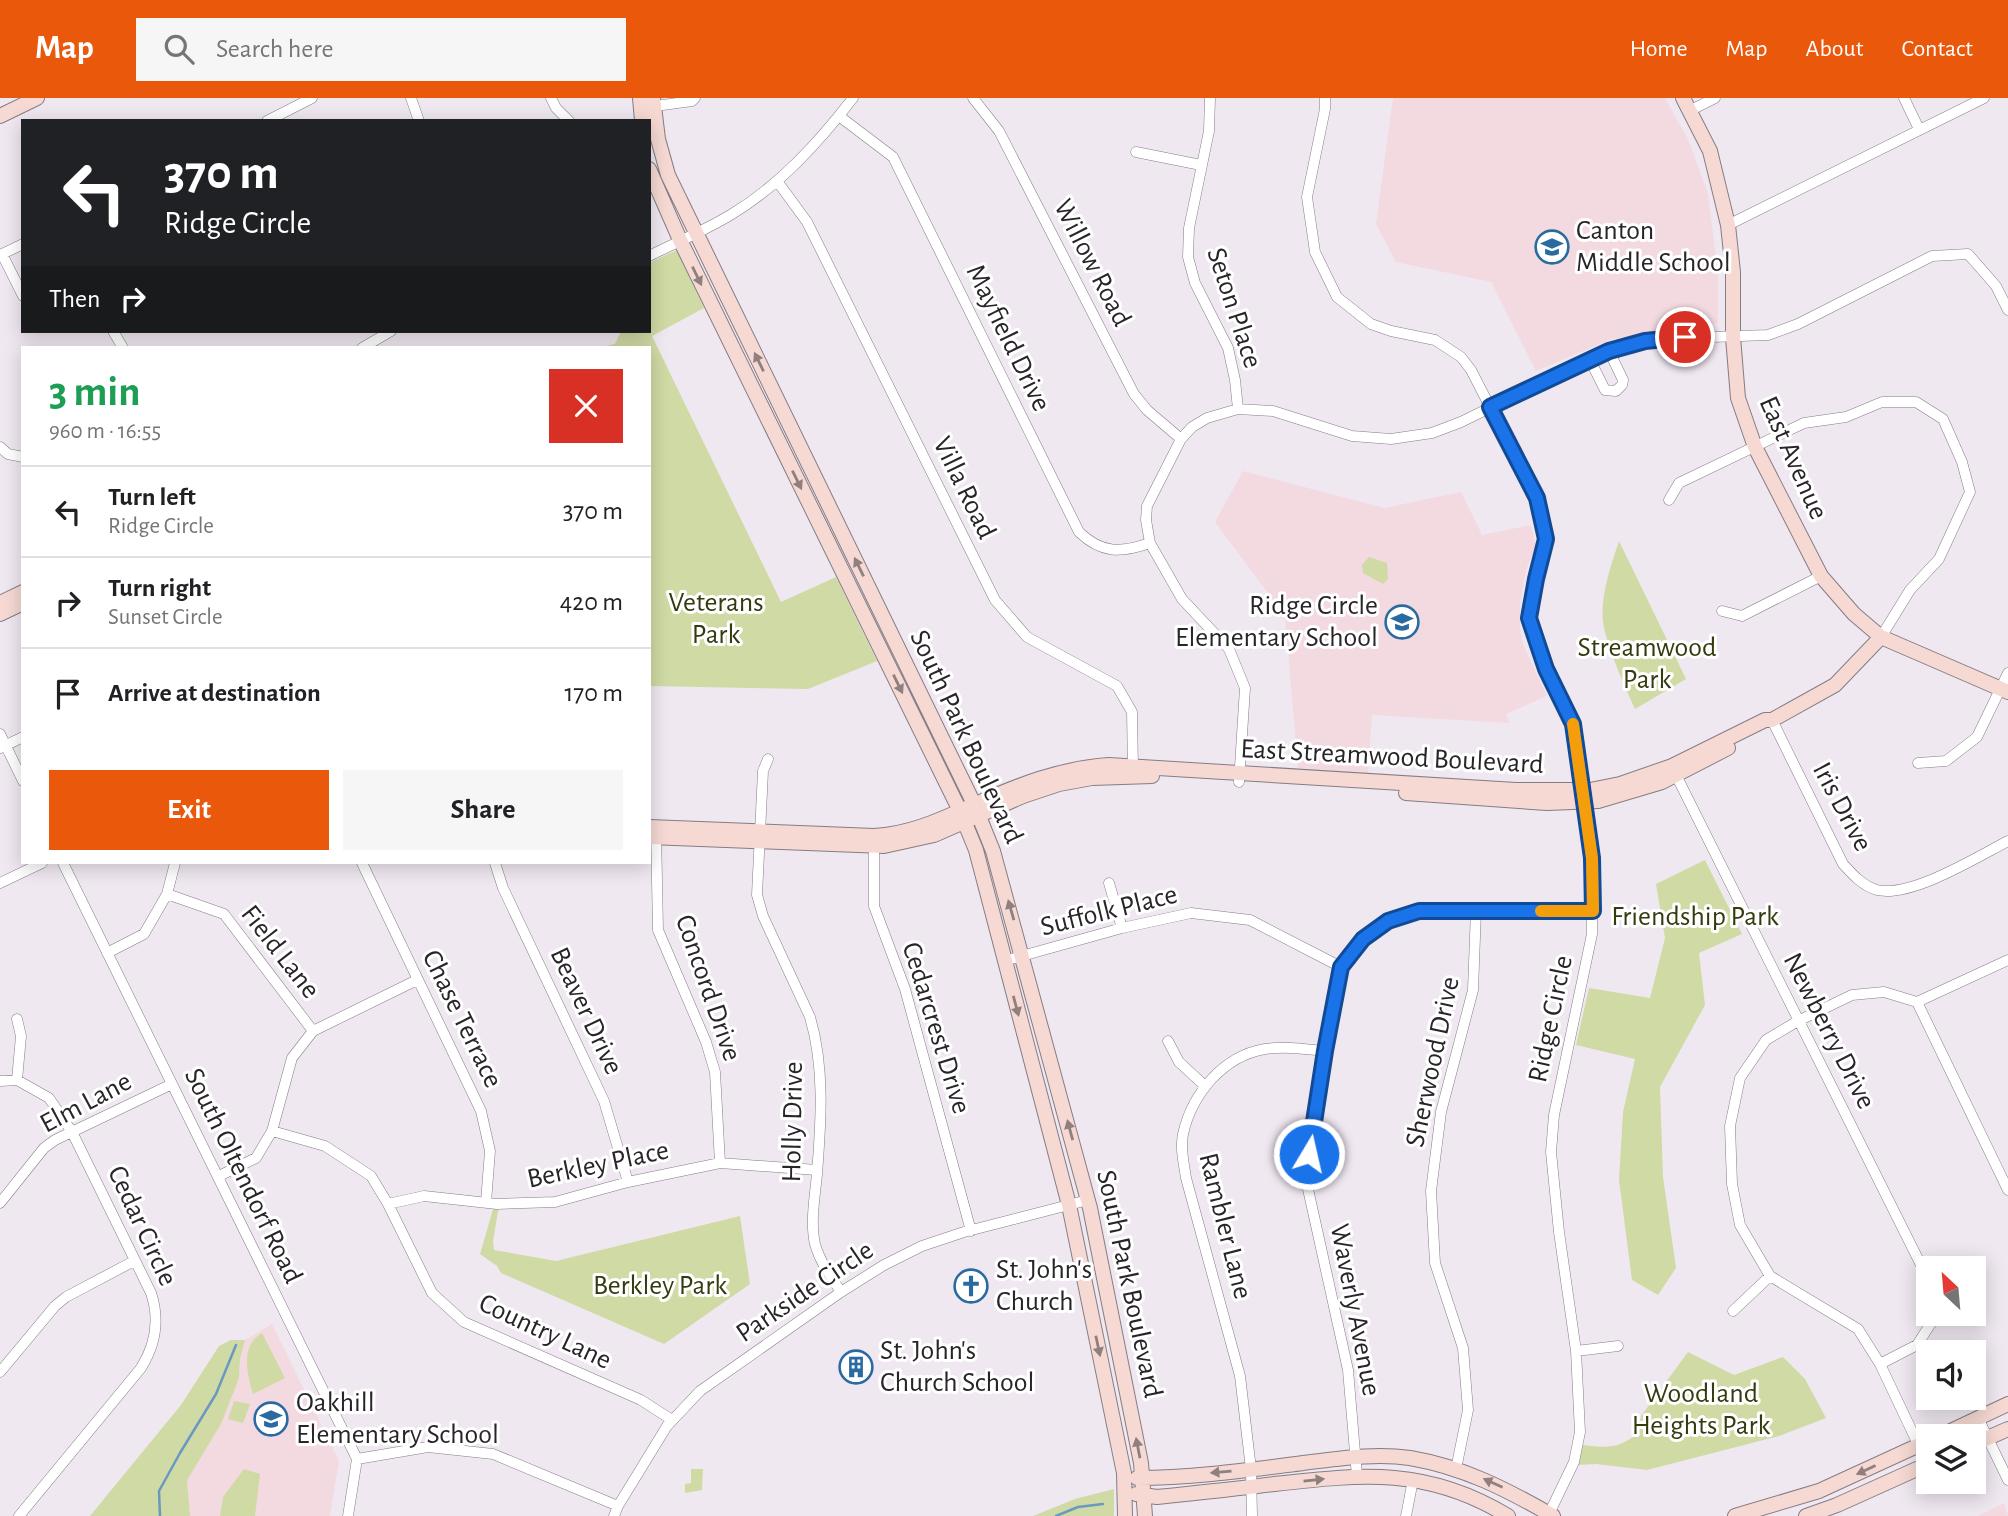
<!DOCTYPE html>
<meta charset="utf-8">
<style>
body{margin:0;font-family:"Alegreya Sans",sans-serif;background:#f6f6f6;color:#202124;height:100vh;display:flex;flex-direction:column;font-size:26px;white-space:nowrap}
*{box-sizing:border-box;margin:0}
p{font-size:23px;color:#757577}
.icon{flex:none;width:38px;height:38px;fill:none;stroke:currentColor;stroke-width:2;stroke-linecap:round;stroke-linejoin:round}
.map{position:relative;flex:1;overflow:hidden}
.sheet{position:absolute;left:21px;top:248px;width:630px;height:518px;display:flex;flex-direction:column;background:#fff;border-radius:0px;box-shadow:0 4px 18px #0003}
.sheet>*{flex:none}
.banner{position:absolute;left:21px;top:21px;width:630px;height:214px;border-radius:0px;box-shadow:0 4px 18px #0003;background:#202124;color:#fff;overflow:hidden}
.needle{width:46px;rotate:334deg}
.buttons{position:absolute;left:1916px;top:1158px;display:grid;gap:14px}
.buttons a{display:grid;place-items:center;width:70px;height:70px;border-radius:0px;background:#fff;box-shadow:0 4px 18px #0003;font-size:35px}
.pin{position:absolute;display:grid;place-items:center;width:60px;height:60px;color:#fff;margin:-30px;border:4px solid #fff;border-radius:50%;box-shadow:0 2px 7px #0007}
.me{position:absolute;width:77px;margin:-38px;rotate:9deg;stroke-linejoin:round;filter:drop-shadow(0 0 5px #0008)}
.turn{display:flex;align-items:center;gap:24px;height:147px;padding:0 28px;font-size:32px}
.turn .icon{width:91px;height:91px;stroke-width:2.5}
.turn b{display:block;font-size:49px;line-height:60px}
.then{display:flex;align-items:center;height:66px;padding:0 28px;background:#0003;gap:14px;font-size:26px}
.round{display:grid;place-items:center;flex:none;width:74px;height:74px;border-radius:0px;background:#f6f6f6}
.summary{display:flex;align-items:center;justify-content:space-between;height:119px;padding:0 28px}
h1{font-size:42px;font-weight:600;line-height:52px;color:#1e9e55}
.button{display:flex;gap:14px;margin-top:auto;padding:14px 28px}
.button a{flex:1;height:80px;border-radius:0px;background:#ea580c;color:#fff;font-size:28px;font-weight:600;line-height:80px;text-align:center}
.button a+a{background:#f6f6f6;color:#202124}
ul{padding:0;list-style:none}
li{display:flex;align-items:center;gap:21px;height:91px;padding:0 28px;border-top:2px solid #e0e0e0}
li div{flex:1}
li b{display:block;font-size:26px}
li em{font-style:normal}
header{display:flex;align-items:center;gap:42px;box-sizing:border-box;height:98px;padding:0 35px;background:#ea580c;color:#fff}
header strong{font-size:33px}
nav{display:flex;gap:38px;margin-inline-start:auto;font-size:24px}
.search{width:490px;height:63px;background:#f6f6f6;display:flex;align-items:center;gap:18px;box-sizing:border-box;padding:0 24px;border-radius:0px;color:#757577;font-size:26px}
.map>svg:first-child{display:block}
.education{fill:#f3d9e0}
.green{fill:#d0daa4}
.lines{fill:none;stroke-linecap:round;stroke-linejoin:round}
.stream{stroke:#6b98c1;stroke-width:2.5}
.street-casing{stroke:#847d85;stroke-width:11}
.secondary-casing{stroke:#847d85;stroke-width:16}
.street{stroke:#fff;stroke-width:10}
.secondary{stroke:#f6d9d3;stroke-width:14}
.oneway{fill:#8f7f7e}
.route-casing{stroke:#114b97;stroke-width:18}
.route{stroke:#1a73e8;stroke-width:12}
.slow{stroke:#f59e0b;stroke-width:12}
.labels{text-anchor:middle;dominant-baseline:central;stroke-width:6;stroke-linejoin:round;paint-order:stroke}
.poi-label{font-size:28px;fill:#282528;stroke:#fff;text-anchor:start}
.street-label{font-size:28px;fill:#282528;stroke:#fff}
.park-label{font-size:28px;fill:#353b0e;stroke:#fff}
</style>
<header>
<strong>Map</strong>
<div class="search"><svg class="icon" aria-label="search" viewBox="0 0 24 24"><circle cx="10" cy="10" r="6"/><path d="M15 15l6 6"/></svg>Search here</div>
<nav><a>Home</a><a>Map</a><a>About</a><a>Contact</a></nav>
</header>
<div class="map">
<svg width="2008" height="1418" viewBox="0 0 2008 1418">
<rect width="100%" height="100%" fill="#f0e8f1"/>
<path class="education" d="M1393,0H1665L1688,41L1708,95L1718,176V225L1612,241L1536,273L1491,184L1396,164L1376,126Z
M1243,373L1384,410L1461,394L1482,437L1531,427L1536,447L1526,472L1520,504V530L1523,546L1547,598L1506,616L1509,625L1372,617L1368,675L1298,670L1285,518L1215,424Z
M272,1226L339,1363L330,1418H190L187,1382L239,1280L240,1261L245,1242Z
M2004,1405L2008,1418H1978Z"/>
<path class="green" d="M677,152L704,210L652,238L781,504L836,479L877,563L808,591L649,588V250H597L615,246L621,233H649V165Z
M1619,443L1686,581L1635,611C1624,586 1607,550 1603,524C1600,498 1611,467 1619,443Z
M1369,459L1387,465L1388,481L1383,486L1363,475L1362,467Z
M1705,762L1742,836L1699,855L1705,907L1660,989L1663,1079L1676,1170L1658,1197L1632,1182L1619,1082L1623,1014L1635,961L1576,947L1589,890L1650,900L1665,840L1656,786Z
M499,1107L493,1144L494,1152L556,1163L740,1118L750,1186L664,1246L501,1175L497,1168L480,1156L494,1108Z
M262,1235L285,1280L253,1296C247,1275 240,1248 262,1235Z
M231,1242H245L240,1261L239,1280L221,1326L187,1382L190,1418H90L181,1307L219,1248Z
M1688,1254L1734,1277L1783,1259L1805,1281L1826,1320L1779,1338L1647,1372L1596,1366L1578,1367L1583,1347C1608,1350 1618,1351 1638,1335L1641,1318Z
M234,1303L250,1306L243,1325L228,1321Z
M244,1371L260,1376L255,1418H220L223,1399Z
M691,1371H703L702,1392L685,1395V1386L691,1385Z
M1114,1391V1418H1033L1075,1401Z"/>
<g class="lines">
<path class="stream" d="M160,1418L159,1393L180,1355L216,1296L236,1247
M1056,1418L1078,1409L1103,1406"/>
<defs>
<path id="street" d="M411,0L419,23
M551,0L556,10L569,23
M973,0L999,33L1134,296L1147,312L1181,341
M1210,0L1209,33L1189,130L1188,159L1195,185L1228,250L1235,282L1238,311
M1325,0V11L1307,99L1315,154L1337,199L1371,226L1391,233L1435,242L1461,259L1471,272L1537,400L1546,441L1536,480L1529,520L1546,571L1573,626L1592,760V836L1554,1017L1551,1054L1559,1134L1576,1253L1580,1334L1574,1364L1548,1418
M1904,0L1919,31
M648,9L692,3L695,0
M1691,12L1715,0
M839,18L893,59L1079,434C1102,456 1121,455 1150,445
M267,23L312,0
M1136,54L1201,67
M777,83L807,124L995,502L1027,539L1117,588L1132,614L1133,672
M1728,127L1984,0
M2,156L23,198
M0,157L23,146
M649,158C677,144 706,132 732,116C780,87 819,44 853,0
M113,233L123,250
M362,250L391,233
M1590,262L1605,292L1616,293L1622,287L1623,282L1609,253
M0,349L8,356L23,359
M1669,402L1679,385L1804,325L1846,319L1882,304H1916L1943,321L1962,364L1970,394L1939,461L1910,492L1881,539
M1722,513L1742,518L1821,478
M1772,622L1843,766C1853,777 1863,788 1877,792C1911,800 1977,759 2008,743
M0,636L23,683
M0,650L23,639
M768,661L763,673L757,797L763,818L810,919C825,970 821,1024 817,1076C815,1098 810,1124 815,1146C820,1164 831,1179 841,1194
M1918,665L1946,663L1977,639L2008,575
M1673,671L1928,1181
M1239,684L1245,590L1229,551L1182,501L1150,445L1146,422L1147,408L1181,341L1192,329L1207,320L1238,311L1273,313L1352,338L1391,341L1432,335L1461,324L1604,254L1626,247L1657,241L1768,237L1798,226L1932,158L1968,156L1996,188L2008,212
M656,733L658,832L706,944L715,974L720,1065
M874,742V808L905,891L971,1133
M63,765L357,1361L348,1418
M362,765L481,1013L490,1053L486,1104
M495,765L503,790L604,1003L628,1084
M0,785L42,765
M1109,785L1122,830
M167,796L224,816L313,933
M107,855L144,836L167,796L175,765
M1004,863L1122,830L1191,815L1250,822L1341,869
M1917,904L2008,1092
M1168,943L1179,964L1205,988
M17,982L21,938L17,921
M0,983L17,982L49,1000L72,1034L151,1195C160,1222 156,1246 141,1270L19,1418
M272,1033L325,1048L371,1078L388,1106L432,1195L464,1224L641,1302L672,1322
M219,1078L256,1060L272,1033L292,960L313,933L417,882
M0,1105L44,1050L55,1042L172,986
M388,1106L424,1098L497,1106L555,1104L628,1084L720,1065L817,1072
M1733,1213L1770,1178
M1576,1253L1618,1248
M1880,1266L1917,1247L1935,1219V1216
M0,1274L55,1208L66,1199L134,1163
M1978,1320L2008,1382
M357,1361L428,1349L493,1356L618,1408
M1928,1367L1880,1266L1858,1231L1770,1178L1740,1127L1732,1086L1730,1028L1740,980L1766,942L1798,923L1852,897L1884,894L1917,904L2008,862
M1456,1371L1468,1312L1463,1250L1435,1165L1431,1093L1441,1014L1473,892L1476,812
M1357,1378L1348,1272L1306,1082L1325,953L1341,869L1363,841L1388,823L1405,816L1433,812H1593
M614,1418L618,1408L667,1328L700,1293L841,1194L884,1167L922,1148L964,1134L1088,1102
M1252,1418L1251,1371L1240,1278L1186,1080C1184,1066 1180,1051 1183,1036C1192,996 1223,958 1265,951C1285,948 1305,951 1325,953
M1406,1418L1413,1382"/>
<path id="secondary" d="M640,0L642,23
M653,0L658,41L668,77L974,706L993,753L1090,1110L1141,1365L1145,1418
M1683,0L1710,53L1728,127L1733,174V239L1738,300L1755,349L1821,478L1854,516L1881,539L2008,594
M0,18L37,0
M649,71L680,142L960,713L976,752L1069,1107L1124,1375L1125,1418
M0,505L23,494
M0,516L23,505
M1406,695L1547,705L1598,703L1662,684L1728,650
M649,729L874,738C911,736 942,721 976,706C1018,687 1062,670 1109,667L1516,692H1590L1620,686L1672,668L1765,622H1772L1835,587L1881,539
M649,739L884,748L934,737L1023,698L1059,686L1092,680L1152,678
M1938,1339L2008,1306
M1974,1346L2008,1331
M1137,1380C1192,1380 1248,1372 1303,1365C1338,1361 1374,1355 1410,1360C1463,1369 1506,1391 1553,1418
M1136,1396L1157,1399C1196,1395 1235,1391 1274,1386C1364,1376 1427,1369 1508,1418
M1735,1418L1819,1393L1928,1343
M1806,1418L1837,1407L1928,1366"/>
</defs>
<use href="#street" class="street-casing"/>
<use href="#secondary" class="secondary-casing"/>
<use href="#street" class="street"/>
<use href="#secondary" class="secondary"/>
</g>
<defs><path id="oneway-solid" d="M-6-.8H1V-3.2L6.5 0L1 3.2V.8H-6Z" transform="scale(1.75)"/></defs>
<g class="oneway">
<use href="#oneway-solid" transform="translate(697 178) rotate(64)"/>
<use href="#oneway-solid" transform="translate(759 264) rotate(-116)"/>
<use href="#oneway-solid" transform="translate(797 382) rotate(64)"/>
<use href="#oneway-solid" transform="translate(859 469) rotate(-116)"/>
<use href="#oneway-solid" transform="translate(898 586) rotate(64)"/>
<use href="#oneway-solid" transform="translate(1011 812) rotate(-106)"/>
<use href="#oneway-solid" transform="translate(1016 908) rotate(75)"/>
<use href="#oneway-solid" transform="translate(1070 1032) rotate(-105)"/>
<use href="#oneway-solid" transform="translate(1098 1248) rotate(78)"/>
<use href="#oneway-solid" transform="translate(1138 1350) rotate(-101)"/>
<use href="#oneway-solid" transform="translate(1866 1372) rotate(155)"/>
<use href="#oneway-solid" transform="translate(1221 1374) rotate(175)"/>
<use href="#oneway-solid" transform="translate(1314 1382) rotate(-6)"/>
<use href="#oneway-solid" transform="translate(1493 1385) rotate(-156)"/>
</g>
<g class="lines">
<defs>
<path id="route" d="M1309,1056L1325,953L1341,869L1363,841L1388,823L1419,813H1593L1592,760L1573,626L1546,571L1529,520L1536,481L1546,441L1537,400L1490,309L1609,253L1645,243L1685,239"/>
</defs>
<use href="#route" class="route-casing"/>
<use href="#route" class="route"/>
<path class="slow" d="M1541,813H1593L1592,760L1573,626"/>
</g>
<defs>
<symbol id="school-ring" viewBox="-11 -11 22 22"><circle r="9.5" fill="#fff" stroke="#296ba0" stroke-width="1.5"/><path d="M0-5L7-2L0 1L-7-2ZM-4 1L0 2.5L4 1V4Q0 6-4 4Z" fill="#296ba0"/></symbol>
<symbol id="church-ring" viewBox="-11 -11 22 22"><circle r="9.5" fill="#fff" stroke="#296ba0" stroke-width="1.5"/><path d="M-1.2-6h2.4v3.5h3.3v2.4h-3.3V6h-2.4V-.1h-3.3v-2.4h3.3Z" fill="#296ba0"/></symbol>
<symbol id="building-ring" viewBox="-11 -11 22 22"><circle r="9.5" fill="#fff" stroke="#296ba0" stroke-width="1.5"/><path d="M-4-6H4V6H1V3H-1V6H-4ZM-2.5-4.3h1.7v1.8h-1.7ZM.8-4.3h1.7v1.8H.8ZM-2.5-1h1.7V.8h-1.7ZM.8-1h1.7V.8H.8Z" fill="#296ba0"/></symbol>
</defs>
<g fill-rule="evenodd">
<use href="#school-ring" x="1533" y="130" width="38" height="38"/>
<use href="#school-ring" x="1383" y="505" width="38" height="38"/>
<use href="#church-ring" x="952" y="1169" width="38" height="38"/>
<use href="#building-ring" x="837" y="1250" width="38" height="38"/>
<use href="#school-ring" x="252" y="1302" width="38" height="38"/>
</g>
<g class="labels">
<g class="poi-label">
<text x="1576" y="133">Canton<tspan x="1576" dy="32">Middle School</tspan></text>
<text x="1378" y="508" text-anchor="end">Ridge Circle<tspan x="1378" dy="32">Elementary School</tspan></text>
<text x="996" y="1172">St. John's<tspan x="996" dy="32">Church</tspan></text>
<text x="880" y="1253">St. John's<tspan x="880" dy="32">Church School</tspan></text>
<text x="296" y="1305">Oakhill<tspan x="296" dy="32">Elementary School</tspan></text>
</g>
<g class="street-label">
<text transform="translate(1092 165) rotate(63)">Willow Road</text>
<text transform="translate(1234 210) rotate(72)">Seton Place</text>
<text transform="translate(1008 240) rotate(64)">Mayfield Drive</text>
<text transform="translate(1793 360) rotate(66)">East Avenue</text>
<text transform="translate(964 390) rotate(64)">Villa Road</text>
<text transform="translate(966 639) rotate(65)">South Park Boulevard</text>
<text transform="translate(1392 659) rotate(3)">East Streamwood Boulevard</text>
<text transform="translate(1842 709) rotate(62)">Iris Drive</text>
<text transform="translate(1109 813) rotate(-14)">Suffolk Place</text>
<text transform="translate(280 854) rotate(52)">Field Lane</text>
<text transform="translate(708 890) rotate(71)">Concord Drive</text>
<text transform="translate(586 913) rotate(65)">Beaver Drive</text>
<text transform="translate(462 921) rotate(64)">Chase Terrace</text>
<text transform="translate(1551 921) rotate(-78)">Ridge Circle</text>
<text transform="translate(936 930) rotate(73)">Cedarcrest Drive</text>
<text transform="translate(1829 933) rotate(63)">Newberry Drive</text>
<text transform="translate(1433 964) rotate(-78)">Sherwood Drive</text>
<text transform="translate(86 1005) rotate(-28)">Elm Lane</text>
<text transform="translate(793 1024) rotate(-89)">Holly Drive</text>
<text transform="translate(598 1067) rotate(-12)">Berkley Place</text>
<text transform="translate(243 1078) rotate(64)">South Oltendorf Road</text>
<text transform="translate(142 1128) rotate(65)">Cedar Circle</text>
<text transform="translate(1225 1128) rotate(76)">Rambler Lane</text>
<text transform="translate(1129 1186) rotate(78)">South Park Boulevard</text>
<text transform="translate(805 1194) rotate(-34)">Parkside Circle</text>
<text transform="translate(1355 1212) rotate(79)">Waverly Avenue</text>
<text transform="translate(545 1234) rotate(25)">Country Lane</text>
</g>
<g class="park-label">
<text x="716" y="505">Veterans<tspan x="716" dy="32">Park</tspan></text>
<text x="1647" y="550">Streamwood<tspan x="1647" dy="32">Park</tspan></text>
<text x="1695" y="819">Friendship Park</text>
<text x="660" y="1188">Berkley Park</text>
<text x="1701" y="1296">Woodland<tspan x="1701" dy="32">Heights Park</tspan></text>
</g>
</g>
</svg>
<div class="buttons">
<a><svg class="needle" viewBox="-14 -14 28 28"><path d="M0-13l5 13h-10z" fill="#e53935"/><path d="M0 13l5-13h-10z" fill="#757577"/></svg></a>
<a><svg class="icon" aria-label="sound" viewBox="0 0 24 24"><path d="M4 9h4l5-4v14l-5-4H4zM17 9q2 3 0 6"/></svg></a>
<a><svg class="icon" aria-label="layers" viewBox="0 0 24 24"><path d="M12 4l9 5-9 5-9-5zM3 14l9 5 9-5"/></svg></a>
</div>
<div class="pin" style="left:1685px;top:239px;background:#d93025"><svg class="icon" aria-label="arrive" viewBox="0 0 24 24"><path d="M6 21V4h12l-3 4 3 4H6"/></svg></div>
<svg class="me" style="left:1309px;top:1056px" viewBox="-20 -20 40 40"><circle r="17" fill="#1a73e8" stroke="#fff" stroke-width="3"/><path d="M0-11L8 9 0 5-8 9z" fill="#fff"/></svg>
<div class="banner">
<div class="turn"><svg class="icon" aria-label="left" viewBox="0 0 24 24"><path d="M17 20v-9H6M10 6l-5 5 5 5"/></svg><div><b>370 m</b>Ridge Circle</div></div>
<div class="then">Then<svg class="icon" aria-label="right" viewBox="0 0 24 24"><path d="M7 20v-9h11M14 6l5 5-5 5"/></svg></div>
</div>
<section class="sheet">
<div class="summary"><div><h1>3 min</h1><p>960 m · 16:55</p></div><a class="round" style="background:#d93025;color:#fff"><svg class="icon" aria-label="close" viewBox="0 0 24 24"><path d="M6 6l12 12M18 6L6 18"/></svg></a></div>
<ul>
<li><svg class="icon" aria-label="left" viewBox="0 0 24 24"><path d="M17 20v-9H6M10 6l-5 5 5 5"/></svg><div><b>Turn left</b><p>Ridge Circle</p></div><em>370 m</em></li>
<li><svg class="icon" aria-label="right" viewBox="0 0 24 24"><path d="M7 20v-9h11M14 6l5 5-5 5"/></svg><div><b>Turn right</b><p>Sunset Circle</p></div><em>420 m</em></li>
<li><svg class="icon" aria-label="arrive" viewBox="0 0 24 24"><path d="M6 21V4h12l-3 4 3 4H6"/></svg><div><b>Arrive at destination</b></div><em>170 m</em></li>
</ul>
<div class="button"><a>Exit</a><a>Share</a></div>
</section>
</div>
